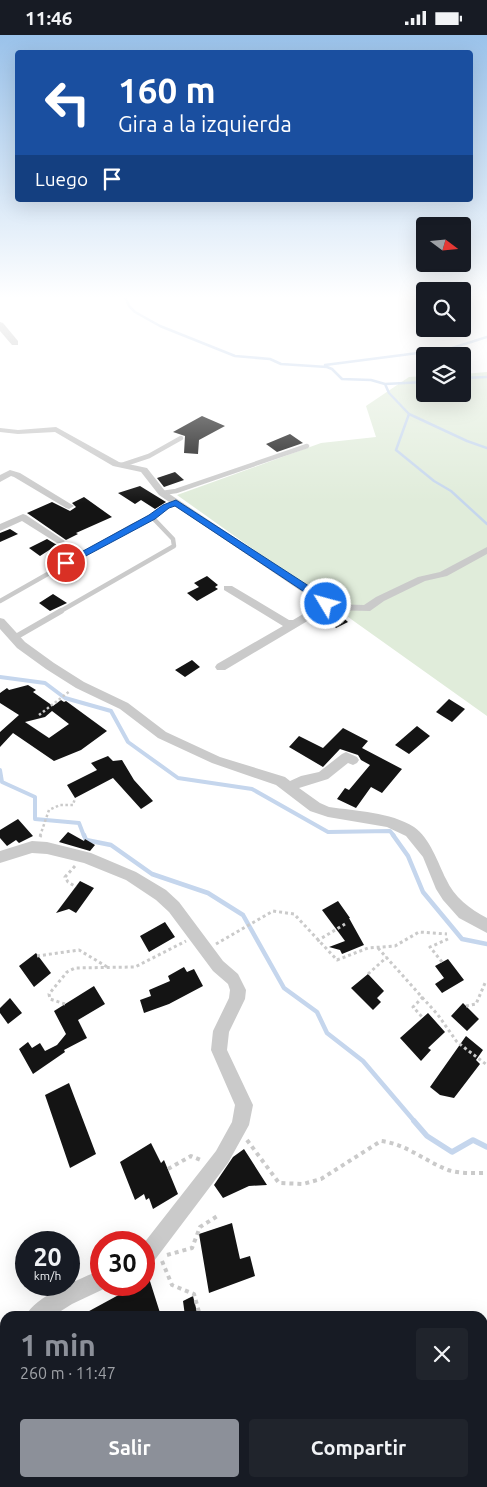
<!DOCTYPE html>
<html lang="es">
<meta charset="utf-8">
<style>
body{margin:0;font-family:Ubuntu,sans-serif;background:#20242c;color:#f1f3f6;height:100vh;display:flex;flex-direction:column;font-size:19px;white-space:nowrap}
*{box-sizing:border-box;margin:0}
p{font-size:16px;color:#9ea1a6}
.icon{flex:none;width:28px;height:28px;fill:none;stroke:currentColor;stroke-width:2;stroke-linecap:round;stroke-linejoin:round}
.map{position:relative;flex:1;overflow:hidden}
.drawer{position:absolute;left:0px;top:1276px;width:488px;height:176px;display:flex;flex-direction:column;background:#171b24;border-radius:15px 15px 0 0;box-shadow:0 5px 20px #0002}
.drawer>*{flex:none}
.top-card{position:absolute;left:15px;top:15px;width:458px;height:152px;border-radius:5px;box-shadow:0 5px 20px #0002;background:#1a4fa0;color:#fff;overflow:hidden}
.needle{width:32px;rotate:106deg}
.buttons{position:absolute;left:416px;top:182px;display:grid;gap:10px}
.buttons a{display:grid;place-items:center;width:55px;height:55px;border-radius:5px;background:#171b24;box-shadow:0 5px 20px #0002;font-size:25px}
.speed{position:absolute;left:15px;top:1196px;display:flex;gap:10px;font-size:25px;font-weight:700;text-align:center}
.speed>*{display:grid;place-content:center;width:65px;height:65px;border-radius:50%;background:#171b24;box-shadow:0 5px 20px #0002;line-height:1}
.speed small{font-size:12px;font-weight:400}
.speed .limit{border:8px solid #d22;background:#fff;color:#111}
.pin{position:absolute;display:grid;place-items:center;width:42px;height:42px;color:#fff;margin:-21px;border:2px solid #fff;border-radius:50%;box-shadow:0 1px 5px #0007}
.me{position:absolute;width:55px;margin:-28px;rotate:307deg;stroke-linejoin:round;filter:drop-shadow(0 0 4px #0008)}
.turn{display:flex;align-items:center;gap:18px;height:105px;padding:0 20px;font-size:22px}
.turn .icon{width:65px;height:65px;stroke-width:2.5}
.turn b{display:block;font-size:35px;line-height:42px}
.then{display:flex;align-items:center;height:48px;padding:0 20px;background:#0003;gap:10px;font-size:19px}
.round{display:grid;place-items:center;flex:none;width:52px;height:52px;border-radius:5px;background:#20242c}
.headline{display:flex;align-items:center;justify-content:space-between;height:85px;padding:0 20px}
h1{font-size:30px;font-weight:700;line-height:38px;color:#8c9099}
.cta{display:flex;gap:10px;margin-top:auto;padding:10px 20px}
.cta a{flex:1;height:58px;border-radius:5px;background:#8c9099;color:#fff;font-size:20px;font-weight:700;line-height:58px;text-align:center}
.cta a+a{background:#20242c;color:#f1f3f6}
.status{display:flex;justify-content:space-between;align-items:center;height:35px;padding:0 25px;background:#171b24;direction:ltr}
.status svg{height:14px;fill:currentColor}
.map>svg:first-child{display:block}
.green{fill:#e0ecda}
.lines{fill:none;stroke-linecap:round;stroke-linejoin:round}
.stream-far3{stroke:#c5d6ed;stroke-width:2.5}
.stream-far2{stroke:#c5d6ed;stroke-width:4}
.stream-far1{stroke:#c5d6ed;stroke-width:4.5}
.stream{stroke:#c5d6ed;stroke-width:5.5}
.building{fill:#141414;fill-rule:evenodd}
.path-far2{stroke:#cacaca;stroke-width:2.5;stroke-dasharray:2.5 2.5;stroke-linecap:butt}
.path-far1{stroke:#cacaca;stroke-width:3;stroke-dasharray:3 3;stroke-linecap:butt}
.path{stroke:#cacaca;stroke-width:4;stroke-dasharray:4 4;stroke-linecap:butt}
.lane-far1{stroke:#cacaca;stroke-width:4.5}
.lane{stroke:#cacaca;stroke-width:6}
.street{fill:#cacaca;fill-rule:evenodd}
.secondary{fill:#b7b7b7;fill-rule:evenodd}
.route{fill:#1a73e8;stroke:#114b97}
</style>
<div class="status"><b>11:46</b><svg viewBox="0 0 49 12"><path d="M0 12V9h3v3zM5 12V6h3v6zM10 12V3h3v9zM15 12V0h3v12zM26 1h20v11H26zM47 4h2v5h-2z"/></svg></div>
<div class="map">
<svg width="487" height="1452" viewBox="0 0 487 1452">
<rect width="100%" height="100%" fill="#fff"/>
<path class="green" d="M487,337V681L177,460L321,408L376,402L366,371L409,342L425,341V359H462L463,339Z"/>
<g class="lines">
<path class="stream-far3" d="M126,264L129,271L135,277L160,291L235,321L270,324L281,329L327,332L332,334L342,344L371,345L385,349L389,358L409,379L396,415L434,446L451,456L487,489
M325,330L449,314L487,302
M462,343L487,342
M385,349L425,347
M409,379L467,406L487,413"/>
<path class="stream-far2" d="M0,642L45,648L65,663L111,676L128,707L178,743L252,754L328,797L390,796L394,801
M0,735L2,747L35,762V784L79,788L84,801"/>
<path class="stream-far1" d="M84,800L86,805L111,810L152,839L208,858L243,880L284,953L317,977L327,998L363,1026L415,1087
M393,800L408,821L423,857L462,904L487,909"/>
<path class="stream" d="M414,1086L427,1101L452,1117L473,1105L487,1112"/>
</g>
<path class="building" d="M202,381L225,391L199,405L198,419L184,418L185,401L173,397Z
M290,399L303,408L277,417L266,409Z
M175,437L184,445L164,452L157,443Z
M140,451L166,467L155,474L141,465L135,469L118,458Z
M84,462L112,482L76,498L78,499L66,505L27,478L52,467L70,476L76,472L72,468Z
M10,494L18,499L0,507V498Z
M47,504L57,510L40,521L29,513Z
M207,541L218,550L215,552L218,554L197,566L187,558L199,552L194,548Z
M53,559L67,568L50,576L39,568Z
M339,579L348,587L336,593L326,585Z
M192,625L200,632L185,642L175,635Z
M28,650L36,655L33,657L53,671L61,665L64,667L66,666L107,696L81,715L54,726L13,698L0,712V697L19,680L0,668V658L7,653L9,655ZM52,676L69,689L49,703L25,687L45,682Z
M449,664L465,674L452,687L436,677Z
M417,691L430,701L409,719L395,710Z
M343,693L368,706L362,713L402,734L382,758L371,752L356,773L337,764L345,753L349,755L370,730L361,725L358,720L340,714L323,732L289,712L299,701L323,713Z
M108,721L113,726L122,725L134,745L153,766L141,774L113,743L75,763L67,750L97,735L91,728Z
M18,784L33,801L19,808L16,805L7,811L0,803V795Z
M68,797L84,806L85,804L95,810L90,816L59,807Z
M80,846L94,853L76,878L69,874L56,878Z
M338,866L350,883H349L364,910L342,919L340,915L329,912L345,906L322,875Z
M165,887L175,902L149,917L140,901Z
M36,918L51,938L34,952L19,931Z
M448,924L464,945L442,958L435,949L444,943L435,931Z
M184,932L187,937L194,934L203,951L169,969L144,978L140,965L151,961L149,955L170,946L168,941Z
M368,939L384,956L377,963L381,967L373,975L351,953Z
M94,951L105,969L78,985L87,1003L64,1015L65,1017L33,1039L19,1014L28,1007L32,1013L40,1008L45,1016L57,1010L66,999L54,976Z
M10,963L22,978L8,989L0,978V973Z
M463,968L479,984L467,996L451,981Z
M428,978L445,997L428,1013L431,1015L421,1026L400,1003Z
M466,1001L483,1015L476,1025L480,1029L454,1063L440,1060L430,1052Z
M69,1048L96,1119L70,1133L45,1060Z
M151,1108L161,1128L164,1125L178,1159L153,1174L149,1163L146,1165L144,1159L135,1165L120,1127Z
M244,1114L267,1150L249,1151L223,1163L214,1150L233,1122Z
M232,1188L240,1224L250,1221L255,1241L209,1258L199,1199Z
M149,1243L161,1281H80L137,1250H144V1246Z
M193,1261L198,1281H185L183,1266Z"/>
<g class="lines">
<path class="path-far2" d="M39,680L70,656
M40,801L49,775L60,770H73L75,763"/>
<path class="path-far1" d="M40,802L41,800
M75,831L65,842L68,847L76,852
M317,906L345,889
M216,909L273,876L294,879L337,925L368,913L395,911L419,897L447,899
M378,913L438,980L457,1007L487,1030
M37,921L79,915L109,933
M442,927L430,912L448,904
M368,939L387,922
M423,962L413,972L423,983
M65,969L50,964L49,959L67,937L75,933L135,932L186,906
M466,971L476,969L485,948"/>
<path class="path" d="M247,1105L279,1148L303,1149L321,1144L381,1106C406,1109 425,1126 448,1135C461,1139 474,1138 487,1138
M168,1134L191,1121L203,1126
M167,1220L192,1213L200,1192L219,1180
M162,1226L172,1250L194,1259L200,1281"/>
<path class="lane-far1" d="M122,430L149,421L181,403
M162,458L176,456L307,411
M0,566L134,490L152,482
M59,577L174,511L173,504L152,482L158,476L176,467"/>
<path class="lane" d="M14,603L61,576"/>
<path class="street" d="M56,392L119,427L147,433L165,456L330,566L331,569L364,570L376,562L418,542L440,537L487,512V519L447,541L425,546L384,566L370,576L326,575L225,635H217L215,632L217,629L283,591L224,555V551H232L289,585H293L320,569L159,460L141,437L113,431L55,397L18,399L0,397V393L18,395Z
M10,435L20,438L74,471L69,474L66,473L14,442L11,441L0,447V440Z
M23,479L26,480L65,506L60,509L57,508L22,486L0,496V489Z
M0,583L4,584L25,607L54,628L84,647L128,668L166,697L220,722L285,742L290,746L301,741L319,737L342,719L346,717L357,722L359,725L357,728L353,730L348,728L328,744L299,753L320,768L329,772C357,776 390,777 414,792C430,803 438,828 446,844C454,862 470,874 487,883V898L459,883L443,865L436,854L423,822L406,801L387,792L328,782L310,776L276,750L212,728L158,703L120,674L76,653L46,634L17,613L0,594Z
M32,806L47,807L91,818L136,837L166,855L179,867L223,926L238,939L246,955L245,964L229,997L227,1015L253,1070L249,1090L228,1128L151,1230L144,1233V1208L216,1116L232,1087L235,1070L211,1015L213,996L229,963L230,955L228,949L213,936L169,877L156,865L126,845L84,828L47,819L32,818L0,828V816Z
M101,1235V1250H109L108,1252L72,1269L53,1281H26C33,1262 82,1243 101,1235Z
M5,1285V1305L0,1307V1287Z"/>
<path class="secondary" d="M0,287L3,288L18,306V310H12L0,296Z"/>
</g>
<linearGradient id="sky" x2="0" y2="1"><stop stop-color="#9ac2ea"/><stop offset="0.56" stop-color="#fff"/><stop offset="1" stop-color="#fff" stop-opacity="0"/></linearGradient>
<rect width="487" height="468" fill="url(#sky)"/>
<path class="route" d="M176,465L329,564L331,569L330,571H323L321,568L175,471L169,473L155,484L69,530L66,531L61,528L149,480L163,470Z"/>
</svg>
<div class="buttons">
<a><svg class="needle" viewBox="-14 -14 28 28"><path d="M0-13l5 13h-10z" fill="#e53935"/><path d="M0 13l5-13h-10z" fill="#9ea1a6"/></svg></a>
<a><svg class="icon" aria-label="search" viewBox="0 0 24 24"><circle cx="10" cy="10" r="6"/><path d="M15 15l6 6"/></svg></a>
<a><svg class="icon" aria-label="layers" viewBox="0 0 24 24"><path d="M12 4l9 5-9 5-9-5zM3 14l9 5 9-5"/></svg></a>
</div>
<div class="speed"><div>20<small>km/h</small></div><div class="limit">30</div></div>
<div class="pin" style="left:66px;top:528px;background:#d93025"><svg class="icon" aria-label="arrive" viewBox="0 0 24 24"><path d="M6 21V4h12l-3 4 3 4H6"/></svg></div>
<svg class="me" style="left:326px;top:569px" viewBox="-20 -20 40 40"><circle r="17" fill="#1a73e8" stroke="#fff" stroke-width="3"/><path d="M0-11L8 9 0 5-8 9z" fill="#fff"/></svg>
<div class="top-card">
<div class="turn"><svg class="icon" aria-label="left" viewBox="0 0 24 24"><path d="M17 20v-9H6M10 6l-5 5 5 5"/></svg><div><b>160 m</b>Gira a la izquierda</div></div>
<div class="then">Luego<svg class="icon" aria-label="arrive" viewBox="0 0 24 24"><path d="M6 21V4h12l-3 4 3 4H6"/></svg></div>
</div>
<section class="drawer">
<div class="headline"><div><h1>1 min</h1><p>260 m · 11:47</p></div><a class="round"><svg class="icon" aria-label="close" viewBox="0 0 24 24"><path d="M6 6l12 12M18 6L6 18"/></svg></a></div>
<div class="cta"><a>Salir</a><a>Compartir</a></div>
</section>
</div>
